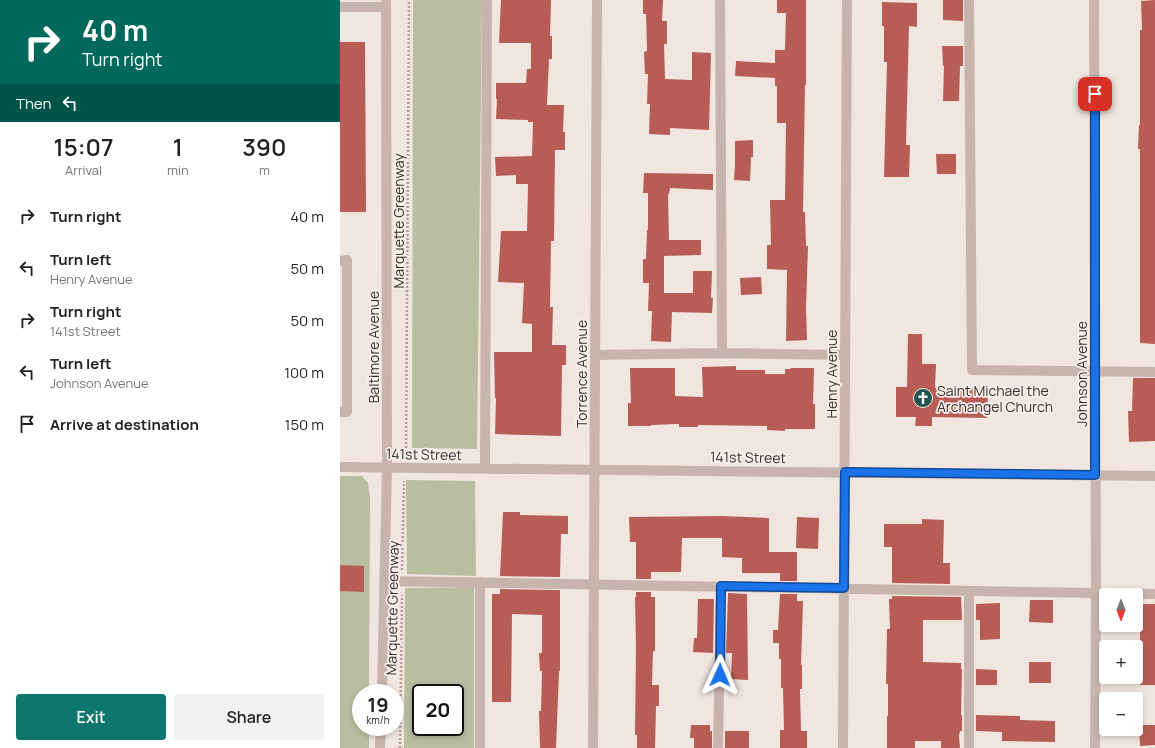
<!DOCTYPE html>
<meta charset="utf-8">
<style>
body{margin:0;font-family:Manrope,sans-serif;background:#f2f2f2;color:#222;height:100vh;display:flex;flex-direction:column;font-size:15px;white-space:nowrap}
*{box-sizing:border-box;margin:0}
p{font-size:13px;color:#767676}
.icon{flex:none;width:22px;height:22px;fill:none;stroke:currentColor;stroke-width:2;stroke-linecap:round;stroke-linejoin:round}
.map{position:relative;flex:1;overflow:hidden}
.side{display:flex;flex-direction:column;background:#fff;width:340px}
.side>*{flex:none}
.banner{background:#00695c;color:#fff;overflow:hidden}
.needle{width:26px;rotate:180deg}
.tools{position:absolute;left:759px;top:588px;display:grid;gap:8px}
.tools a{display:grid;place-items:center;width:44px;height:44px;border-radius:4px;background:#fff;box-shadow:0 2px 6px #0003;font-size:20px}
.speed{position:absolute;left:12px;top:684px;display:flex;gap:8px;font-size:20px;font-weight:700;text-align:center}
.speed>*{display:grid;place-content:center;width:52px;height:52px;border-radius:50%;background:#fff;box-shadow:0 2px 6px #0003;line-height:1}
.speed small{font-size:10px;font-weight:400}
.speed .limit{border:2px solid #111;border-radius:6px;background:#fff;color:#111}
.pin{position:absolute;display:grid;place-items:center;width:34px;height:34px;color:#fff;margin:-17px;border-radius:8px;box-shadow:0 2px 6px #0006}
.me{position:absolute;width:44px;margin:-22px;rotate:1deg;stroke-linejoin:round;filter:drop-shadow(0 0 3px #0008)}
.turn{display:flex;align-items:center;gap:14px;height:84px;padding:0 16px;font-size:18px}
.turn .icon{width:52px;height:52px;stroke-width:2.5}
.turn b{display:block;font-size:28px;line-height:34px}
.then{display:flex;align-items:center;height:38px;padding:0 16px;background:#0003;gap:8px;font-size:15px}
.eta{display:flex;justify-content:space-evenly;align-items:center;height:68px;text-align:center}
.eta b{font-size:24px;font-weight:600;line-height:28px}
.button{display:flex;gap:8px;margin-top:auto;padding:8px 16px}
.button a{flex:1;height:46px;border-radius:4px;background:#0f766e;color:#fff;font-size:16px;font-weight:600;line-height:46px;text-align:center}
.button a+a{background:#f2f2f2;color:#222}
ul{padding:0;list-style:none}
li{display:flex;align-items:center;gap:12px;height:52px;padding:0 16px}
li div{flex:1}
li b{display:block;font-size:15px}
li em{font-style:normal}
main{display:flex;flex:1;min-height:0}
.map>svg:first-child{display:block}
.green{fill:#b9bea1;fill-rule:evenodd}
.building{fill:#b85d55}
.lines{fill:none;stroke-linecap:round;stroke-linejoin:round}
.path{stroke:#b39e97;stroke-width:2.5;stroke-dasharray:2 2;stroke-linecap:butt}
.minor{stroke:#c7b4ac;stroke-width:10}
.route-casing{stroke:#114b97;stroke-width:10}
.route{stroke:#1a73e8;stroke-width:7}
.labels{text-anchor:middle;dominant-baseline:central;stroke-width:3.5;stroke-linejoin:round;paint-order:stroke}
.street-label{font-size:14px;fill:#362c2a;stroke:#f8f0eb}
.poi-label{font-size:14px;fill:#362c2a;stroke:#f8f0eb;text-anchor:start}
</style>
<main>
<section class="side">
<div class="banner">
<div class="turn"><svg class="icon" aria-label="right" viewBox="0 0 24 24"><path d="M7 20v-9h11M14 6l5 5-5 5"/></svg><div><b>40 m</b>Turn right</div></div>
<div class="then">Then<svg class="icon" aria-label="left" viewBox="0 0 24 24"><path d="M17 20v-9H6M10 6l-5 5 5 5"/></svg></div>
</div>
<div class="eta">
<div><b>15:07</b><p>Arrival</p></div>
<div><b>1</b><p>min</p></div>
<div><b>390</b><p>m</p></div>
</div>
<ul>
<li><svg class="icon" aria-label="right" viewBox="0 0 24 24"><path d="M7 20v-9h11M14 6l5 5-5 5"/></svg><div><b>Turn right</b></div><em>40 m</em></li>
<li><svg class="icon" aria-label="left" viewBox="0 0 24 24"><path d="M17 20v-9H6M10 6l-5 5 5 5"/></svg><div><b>Turn left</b><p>Henry Avenue</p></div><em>50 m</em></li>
<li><svg class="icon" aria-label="right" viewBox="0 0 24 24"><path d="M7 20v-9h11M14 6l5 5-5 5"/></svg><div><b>Turn right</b><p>141st Street</p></div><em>50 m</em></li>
<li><svg class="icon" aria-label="left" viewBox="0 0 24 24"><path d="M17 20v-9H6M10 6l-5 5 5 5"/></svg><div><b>Turn left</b><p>Johnson Avenue</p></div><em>100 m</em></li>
<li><svg class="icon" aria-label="arrive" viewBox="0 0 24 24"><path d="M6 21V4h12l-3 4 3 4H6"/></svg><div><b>Arrive at destination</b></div><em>150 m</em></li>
</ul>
<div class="button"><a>Exit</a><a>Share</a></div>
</section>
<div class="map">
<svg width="815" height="748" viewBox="0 0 815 748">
<rect width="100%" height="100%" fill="#f0e5df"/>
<path class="green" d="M73,0H142L137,449L72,448Z
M0,476H22L28,483L30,497L29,693H21V727H29V748H0Z
M66,480L135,481L136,576L67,574Z
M134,587V748H64L65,588ZM81,693H115V727H81Z"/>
<path class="building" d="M161,0H211L210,36H212V59H209L207,105H224L223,132H225V150H215L214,241H211L210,307H213L212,345H226V365H222L221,436L155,434L156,398H155L154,352H192V324L182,323L184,283L158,282L161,231H187L188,184H176V175L156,176L155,157L192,156L193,122H188V120L156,119L157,99H156V83H186L187,69H191V43H159Z
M303,0H323L322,21H327V44H324L325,79L352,80V52L371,53L369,130L330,128V135L309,134L310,104H307L308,74H305L304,52L307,51L306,14H303Z
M437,0H466V85H465L463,212H465L466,246H468L466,308L467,340L446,341L447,270L427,269V245H431L430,200H445L446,123H437V86H435V78L395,76L396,61L435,63V50H445L446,13H437Z
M603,0H623V21L603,20Z
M815,0V344L800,343V149H798L799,125H800V30H802L801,1Z
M542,2L577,3V27L569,26L566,145H570L569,177H544L547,62H544V26H542Z
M0,42H25L26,212H0Z
M602,46H623V66H620L619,101H603L604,66H603Z
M413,140V157H411L410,181L394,180L395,165V141Z
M596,154H616V174H597Z
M304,173L373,174V190L330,188L329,194H328L329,240H361V255L324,256V293H353V271H372L371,298H373L372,313L332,312L331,342L311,341L312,311H308L309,283H303V259H306L307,230H308V193H303Z
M421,277L422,294L401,295L400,278Z
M568,334H582V364H596L595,388L648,389L647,418L592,417V426H575L576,417H556V387H567Z
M396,366V370H425V374H445V369H450L451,368H474L473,404H475V429H445V431L427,430V426L358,425V427H339V424L311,425V426H288V403H291L290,368H335V396L362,397H363L362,367Z
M793,378H815V441L789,442L788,411H792Z
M163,512H180V515L228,516V534H221L220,577L160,576Z
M382,516L429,518V552H457V581H440V573H402V558L382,557V538H342L341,572H311V579H296V542H290L289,517Z
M457,517L479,518L478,549L456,548Z
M582,519L604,520L603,563H610V584L552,583V547H544V524H582Z
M0,565L24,566V592L0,591Z
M160,589L220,590V671H219L216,748H200L199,711H201L202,671H200L199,653H202V615L172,614L171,702H152V594H160Z
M296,592H311V597H315V651H313L312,685H319V706H316L315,748H297V735H295L296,646L295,597H296Z
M388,593L407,594L408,680L391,679L392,653H386Z
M440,594H457V601H463L461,665H462V689H460L461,731H467V748H440V730H444L443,688H441V659H439V643H433V630H438Z
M552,596L621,597L622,620H583V662L621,663V669H622L621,715H622V731H620L619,736L620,748H601V741H575V748H547V716H548V684H546L547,629H550L549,599H552Z
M358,599H374L373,653L353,652L354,638H357Z
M690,600H713V623L689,622Z
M660,603V639L640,640V620H636V604Z
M800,604H815V685H800Z
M689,662H711V683H689Z
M636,669L657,670V685H636Z
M636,715L680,716V720L715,721V742L662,741V732L636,731Z
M351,725H370V731H372V748H354V738H350Z
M799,725H815V745L800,746Z
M385,731H409V748H385Z"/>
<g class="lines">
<path class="path" d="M66,456L69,0
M62,570L64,481
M60,748L62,595"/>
<path class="minor" d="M380,0L382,353
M629,0L632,370L815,372
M754,0L756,593L755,748
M0,7H46
M0,261L7,260V412H0
M255,355L382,353L505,355
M0,467L815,476
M145,468L147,0
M44,581L815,594
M140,582V748
M629,591V748
M42,693L47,467L46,0
M40,748L41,727
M253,748L257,0
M378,748L381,586
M503,748L507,0"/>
</g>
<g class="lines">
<defs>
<path id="route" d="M380,675L381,586L504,588L505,472L755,475V94"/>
</defs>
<use href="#route" class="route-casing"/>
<use href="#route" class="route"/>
</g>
<defs>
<symbol id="church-disc" viewBox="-11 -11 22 22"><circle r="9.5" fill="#24534f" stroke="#f8f0eb"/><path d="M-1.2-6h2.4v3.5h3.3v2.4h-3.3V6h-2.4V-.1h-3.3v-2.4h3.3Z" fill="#fff"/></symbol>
</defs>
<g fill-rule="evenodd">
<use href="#church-disc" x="572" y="387" width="22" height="22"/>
</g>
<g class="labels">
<g class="street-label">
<text transform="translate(58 221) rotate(-90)">Marquette Greenway</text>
<text transform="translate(33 347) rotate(-90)">Baltimore Avenue</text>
<text transform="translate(241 374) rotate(-90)">Torrence Avenue</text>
<text transform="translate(491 374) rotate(-90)">Henry Avenue</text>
<text transform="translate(741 374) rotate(-90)">Johnson Avenue</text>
<text transform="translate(84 454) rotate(1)">141st Street</text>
<text transform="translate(408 457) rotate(1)">141st Street</text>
<text transform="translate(52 608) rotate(-89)">Marquette Greenway</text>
</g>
<g class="poi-label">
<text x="597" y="390">Saint Michael the<tspan x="597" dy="16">Archangel Church</tspan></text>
</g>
</g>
</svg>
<div class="tools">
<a><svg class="needle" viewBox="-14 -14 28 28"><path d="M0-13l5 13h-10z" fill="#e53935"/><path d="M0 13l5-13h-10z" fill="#767676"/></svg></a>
<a>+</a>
<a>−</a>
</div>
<div class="speed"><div>19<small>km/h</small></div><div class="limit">20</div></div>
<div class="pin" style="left:755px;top:94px;background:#d93025"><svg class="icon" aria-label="arrive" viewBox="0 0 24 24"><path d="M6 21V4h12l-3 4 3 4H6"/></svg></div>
<svg class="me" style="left:380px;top:675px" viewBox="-20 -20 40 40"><path d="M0-17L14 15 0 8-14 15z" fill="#1a73e8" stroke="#fff" stroke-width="4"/></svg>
</div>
</main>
